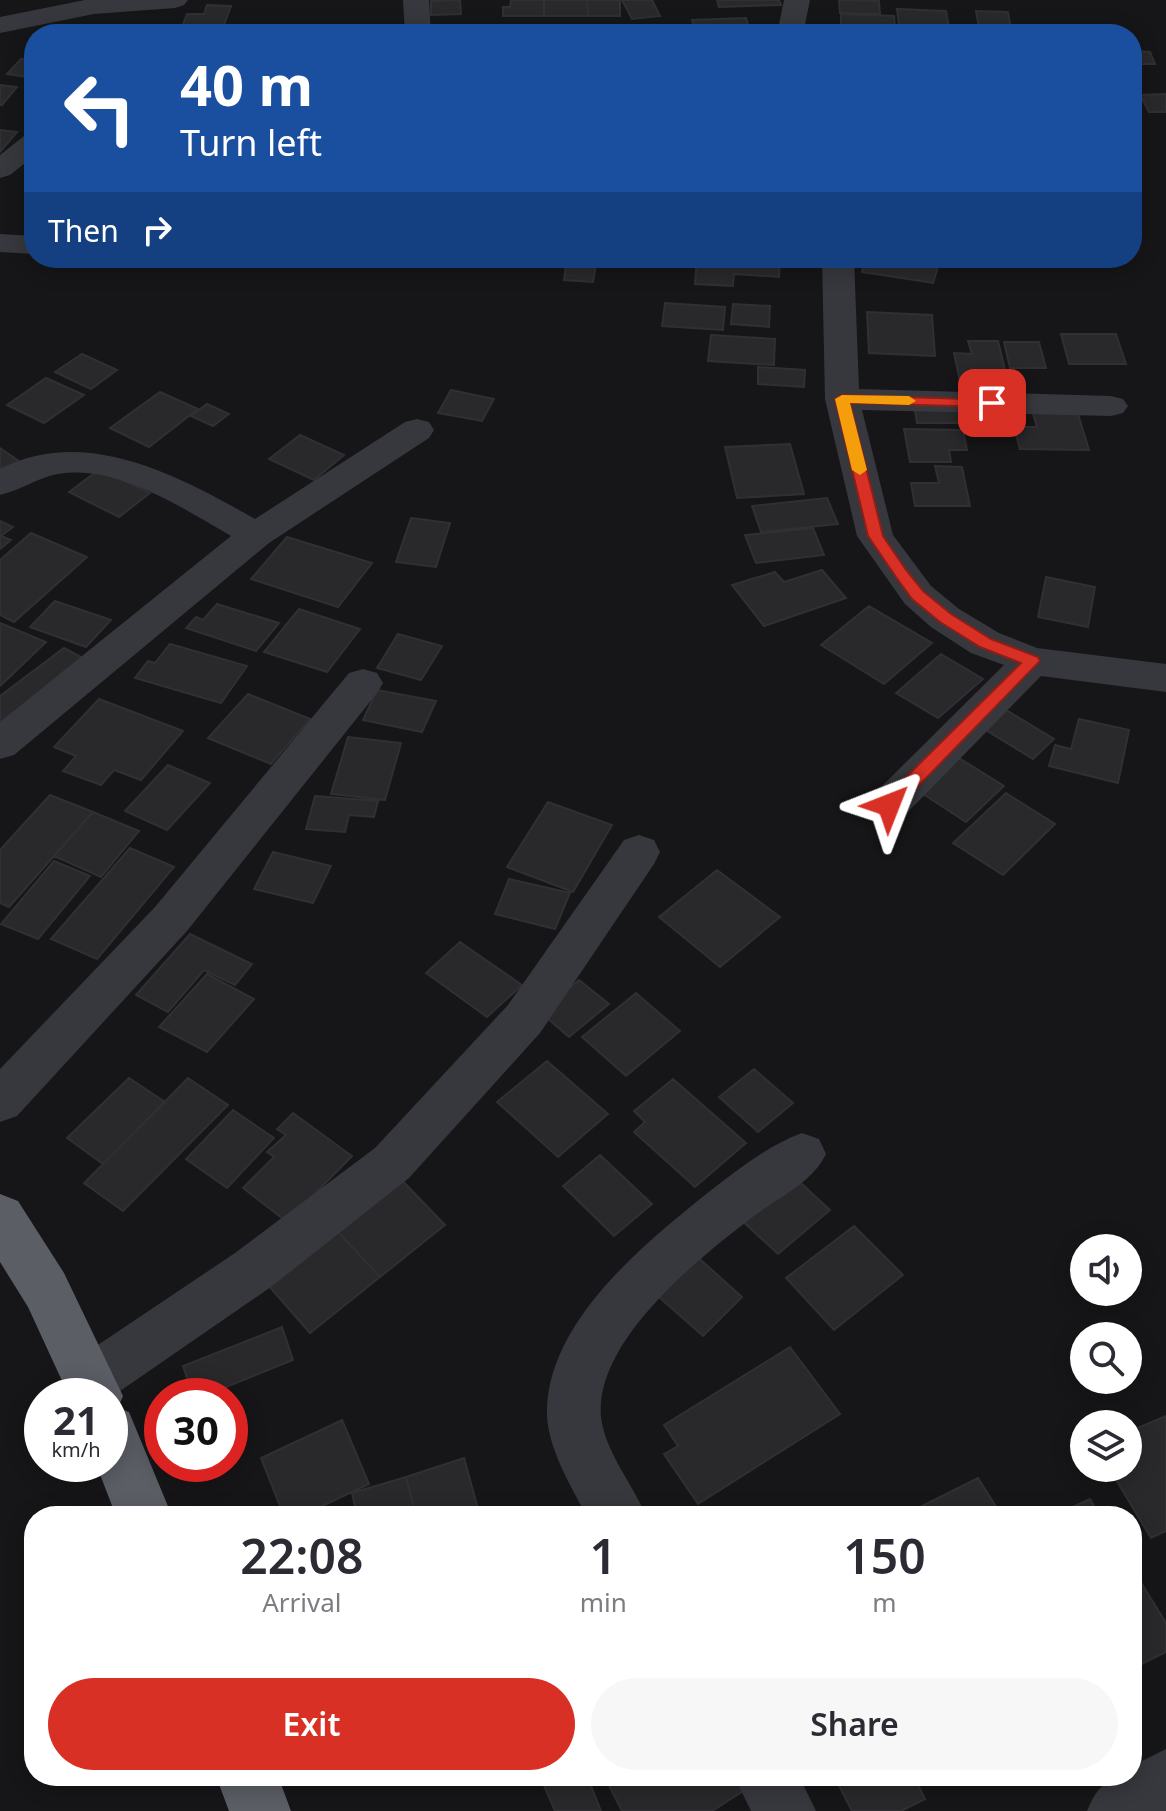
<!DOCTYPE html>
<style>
body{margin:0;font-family:"Noto Sans",sans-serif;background:#f7f7f7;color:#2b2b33;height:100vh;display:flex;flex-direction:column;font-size:30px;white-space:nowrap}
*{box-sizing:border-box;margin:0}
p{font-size:26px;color:#7c7c81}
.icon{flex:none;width:44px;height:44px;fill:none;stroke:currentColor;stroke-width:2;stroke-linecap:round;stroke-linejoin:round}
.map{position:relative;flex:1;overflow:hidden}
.side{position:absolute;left:24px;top:1506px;width:1118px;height:280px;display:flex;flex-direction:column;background:#fff;border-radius:32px;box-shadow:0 4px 20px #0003}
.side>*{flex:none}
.guide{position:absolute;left:24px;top:24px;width:1118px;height:244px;border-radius:32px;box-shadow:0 4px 20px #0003;background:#1a4fa0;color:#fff;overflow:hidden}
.fabs{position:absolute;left:1070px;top:1234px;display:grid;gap:16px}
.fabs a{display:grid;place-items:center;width:72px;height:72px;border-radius:50%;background:#fff;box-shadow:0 4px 20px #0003;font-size:40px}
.speed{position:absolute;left:24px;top:1378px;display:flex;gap:16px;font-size:40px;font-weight:700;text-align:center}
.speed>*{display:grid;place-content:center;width:104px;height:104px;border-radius:50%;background:#fff;box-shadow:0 4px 20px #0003;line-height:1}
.speed small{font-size:20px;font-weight:400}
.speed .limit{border:12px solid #d22;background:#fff;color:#111}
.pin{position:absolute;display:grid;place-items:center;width:68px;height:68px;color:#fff;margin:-34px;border-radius:16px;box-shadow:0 4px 12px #0006}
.me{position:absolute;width:88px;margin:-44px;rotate:45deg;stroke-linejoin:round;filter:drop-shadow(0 0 6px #0008)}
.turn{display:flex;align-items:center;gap:28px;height:168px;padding:0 24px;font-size:36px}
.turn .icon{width:104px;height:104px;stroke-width:2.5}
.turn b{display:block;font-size:56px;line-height:68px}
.then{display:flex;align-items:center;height:76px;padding:0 24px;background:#0003;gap:16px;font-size:30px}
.eta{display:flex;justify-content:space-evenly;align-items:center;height:136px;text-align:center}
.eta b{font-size:48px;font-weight:600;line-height:56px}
.primary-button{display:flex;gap:16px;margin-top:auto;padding:16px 24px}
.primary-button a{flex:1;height:92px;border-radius:48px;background:#d93025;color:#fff;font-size:32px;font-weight:600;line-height:92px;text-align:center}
.primary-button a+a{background:#f7f7f7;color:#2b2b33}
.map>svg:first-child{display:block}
.building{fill:#29292c;stroke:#303034;stroke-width:2}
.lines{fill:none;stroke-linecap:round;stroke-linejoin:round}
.minor{fill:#37383d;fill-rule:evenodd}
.trunk{fill:#5b5e65;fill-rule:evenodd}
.route{fill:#d93025;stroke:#8d1f18;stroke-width:2}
.slow{fill:#f59e0b}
</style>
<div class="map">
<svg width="1166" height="1811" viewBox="0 0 1166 1811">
<rect width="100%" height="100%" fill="#161618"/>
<path class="building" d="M460,0L461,14L431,15V1Z
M511,0H544V16H503V7H510Z
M544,0H587L588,16H544Z
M587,0H620V16H588Z
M622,0H652L660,16L632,19Z
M717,0H779L781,5L719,7Z
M839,0L879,1L880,14L840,13Z
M207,5L231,6L221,33L180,32L187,14H204Z
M897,9L946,11L949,28L899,26Z
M976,11L1008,12L1011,29L979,28Z
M841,14L894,16L895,27L841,25Z
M746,18L751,34H696L692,20Z
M468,25L469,34H433V26Z
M1132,51L1150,52L1155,64H1132Z
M21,59L34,61V78L7,74Z
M0,85L17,87L2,105H0Z
M1166,94V112H1149L1140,95Z
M0,130L17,132L0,152Z
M567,258H597L593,282L564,280Z
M697,258H780L779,277L734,274L733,286L695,284Z
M866,258H941L933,283L862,272Z
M665,303L725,307L723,330L662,326Z
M733,304L770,306L769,327L731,324Z
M867,312L932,315L935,356L869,353Z
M1061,334H1116L1126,364H1069Z
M711,335L775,339L774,365L708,361Z
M968,341H998L1008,382L960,381L954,353L972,354Z
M1004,342H1039L1046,368H1010Z
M82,354L117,370L91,389L55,372Z
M758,367L805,370L804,387L758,384Z
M46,378L84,395L44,423L7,405Z
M451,390L494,399L482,421L438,413Z
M160,392L198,409L149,447L110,428Z
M207,404L229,414L213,426L191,416Z
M914,404L988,405L993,423H917Z
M1032,410L1077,411L1089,450L1020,449L1014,427H1037Z
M904,429L963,430L967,450H949L951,462H910Z
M300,435L344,455L314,480L269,459Z
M790,444L804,494L737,498L725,447Z
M0,448L23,464L0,477Z
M935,466L962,467L970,506H915L911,483H939Z
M100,469L150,493L119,517L69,492Z
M827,498L838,524L761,532L752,506Z
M411,518L450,523L436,567L396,562Z
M0,521L13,527L1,536L11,540L0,549Z
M813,528L824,555L756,563L745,535Z
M31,533L87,557L14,622L0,615V560Z
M287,537L372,563L338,607L251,579Z
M822,570L846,598L764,626L732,585L775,572L784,582Z
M1046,577L1095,587L1088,627L1038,617Z
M55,601L111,620L86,647L30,627Z
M217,604L279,623L256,651L186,628L196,617L203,620Z
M869,606L932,643L884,684L821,645Z
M299,609L360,629L327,672L264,652Z
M0,623L46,642L0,686Z
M398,634L442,646L421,680L377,668Z
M170,644L247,666L221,703L135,678L148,661L155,663Z
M64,648L92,663L0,735V696Z
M941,654L983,679L938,718L896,693Z
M377,690L436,701L422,732L363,720Z
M248,694L310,719L271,764L208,738Z
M99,699L183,731L141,780L114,770L101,785L63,771L76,756L54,747Z
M1003,708L1054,739L1033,759L981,727Z
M1079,719L1129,730L1118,783L1049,766L1055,745L1071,749Z
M348,737L401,743L385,800L331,794Z
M959,758L1004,786L966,822L920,792Z
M168,765L210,783L167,830L125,811Z
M1006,793L1055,824L1003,875L953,843Z
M50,795L93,812L9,907L0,903V850Z
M315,796L378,801L374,817L349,815L345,832L306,829Z
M548,802L612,825L573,892L507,867Z
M93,812L139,831L101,877L54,856Z
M130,848L174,867L97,959L51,939Z
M273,852L331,866L313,903L254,889Z
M54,861L90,876L38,939L1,924Z
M717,870L780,917L720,967L659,917Z
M509,879L570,893L555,929L495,914Z
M190,934L252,964L235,985L204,970L168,1012L136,995Z
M460,942L522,985L487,1017L426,973Z
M207,974L254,999L207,1052L159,1027Z
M579,980L609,1004L569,1037L540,1012Z
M636,993L680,1031L626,1076L582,1037Z
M547,1061L608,1114L558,1157L497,1102Z
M754,1069L793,1103L758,1132L719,1097Z
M129,1078L165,1102L103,1164L67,1138Z
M188,1078L228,1105L123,1211L84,1183Z
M673,1079L746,1143L695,1187L634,1132L645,1122L634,1111Z
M233,1110L274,1138L227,1188L186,1159Z
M293,1113L352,1156L287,1222L243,1188L274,1157L267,1152L286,1135L277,1129Z
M600,1155L652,1204L614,1236L563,1186Z
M394,1172L445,1225L380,1277L329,1222Z
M791,1174L830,1210L778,1254L739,1218Z
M329,1222L380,1277L310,1333L260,1276Z
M854,1226L903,1275L834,1330L786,1278Z
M692,1252L742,1297L703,1336L652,1291Z
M282,1327L293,1360L204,1396H193L183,1366Z
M790,1347L840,1414L698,1504L664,1454L678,1446L664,1425Z
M1166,1416V1531L1151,1538L1109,1468H1128V1432Z
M342,1420L369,1484L301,1516H284L261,1458Z
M464,1458L480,1516H416L406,1477Z
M406,1477L416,1516H357L352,1493Z
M978,1478L1002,1516H902Z
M1090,1499L1100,1516H1053Z
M1132,1568L1166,1623V1652L1132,1669Z
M540,1776H587L601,1811H555Z
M604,1776H742L748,1788L712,1811H622Z
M834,1776H931L917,1783L925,1799L901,1811H852Z"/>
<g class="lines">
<path class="minor" d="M85,0H188L184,5L175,8L94,14L0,33V17Z
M403,0H429L431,34H405Z
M784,0H810L803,34H777Z
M34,133V156L10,175L0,178V155L24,136Z
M0,234L34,236V254L0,252Z
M822,258H854L859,389L1111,396L1123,399L1128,406L1123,413L1111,416L862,410L893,535L931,586L959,609L999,633L1037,648L1166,664V692L1041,676L904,816L889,821L874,816L868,805L874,794L1004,665L971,653L931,627L905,604L857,536L825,399Z
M417,419L429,422L434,430L429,438L269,543L14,755L0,759V722L231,536C182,508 117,464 58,474C37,478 21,490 0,495V469C86,425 179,476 255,519L405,422Z
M363,669L377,673L383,683L377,693L187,931L17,1116L0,1122V1069L155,907L349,673Z
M639,835L654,840L660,852L654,864L540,1033L409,1178L271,1287L110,1398L70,1396L63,1381L71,1363L235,1253L375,1148L508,1005L624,840Z
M802,1133L819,1139L826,1154C813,1182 778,1198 754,1216C699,1258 594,1341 601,1417C605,1452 633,1484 646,1516H587C571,1487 548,1448 547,1415C545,1323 645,1243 710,1191C738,1169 769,1145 802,1133Z
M1166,1749V1811H1087C1096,1789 1106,1776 1132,1776V1766Z
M734,1776H799L816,1811H751Z"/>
<path class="trunk" d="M0,1194L18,1201L64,1273L123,1396L118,1408L129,1412L172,1516H116L96,1464H110V1396H69L28,1307L0,1262Z
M216,1776H278L291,1811H229Z"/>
</g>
<path class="route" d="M842,395L997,400L999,403L992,407L850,403L883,536L906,570L923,591L951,614L991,639L1038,657L1040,661L895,810H882L880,805L882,801L1021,663L980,647L940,622L912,599L896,577L868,536L835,399Z"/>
<path class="slow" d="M842,395L909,396L916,401L909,405L850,403L867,470L860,475L852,470L835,399Z"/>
</svg>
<div class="fabs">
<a><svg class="icon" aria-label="sound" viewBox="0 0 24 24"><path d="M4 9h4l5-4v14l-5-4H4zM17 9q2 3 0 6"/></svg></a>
<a><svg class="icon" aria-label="search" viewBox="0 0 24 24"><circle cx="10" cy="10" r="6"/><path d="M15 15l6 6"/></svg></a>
<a><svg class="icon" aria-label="layers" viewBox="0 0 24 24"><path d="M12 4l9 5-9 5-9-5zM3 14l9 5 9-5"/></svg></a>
</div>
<div class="speed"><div>21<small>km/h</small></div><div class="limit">30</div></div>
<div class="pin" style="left:992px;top:403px;background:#d93025"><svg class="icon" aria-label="arrive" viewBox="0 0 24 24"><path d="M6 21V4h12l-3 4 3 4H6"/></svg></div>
<svg class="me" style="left:889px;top:805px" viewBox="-20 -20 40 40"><path d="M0-17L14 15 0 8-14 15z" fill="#d93025" stroke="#fff" stroke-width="4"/></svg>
<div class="guide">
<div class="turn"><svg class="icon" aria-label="left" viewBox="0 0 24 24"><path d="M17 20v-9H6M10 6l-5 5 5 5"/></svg><div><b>40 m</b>Turn left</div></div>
<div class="then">Then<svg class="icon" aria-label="right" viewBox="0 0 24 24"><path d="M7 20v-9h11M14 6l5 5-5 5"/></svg></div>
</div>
<section class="side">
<div class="eta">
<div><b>22:08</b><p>Arrival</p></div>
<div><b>1</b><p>min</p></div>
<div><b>150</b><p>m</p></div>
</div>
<div class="primary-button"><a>Exit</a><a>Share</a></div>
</section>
</div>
